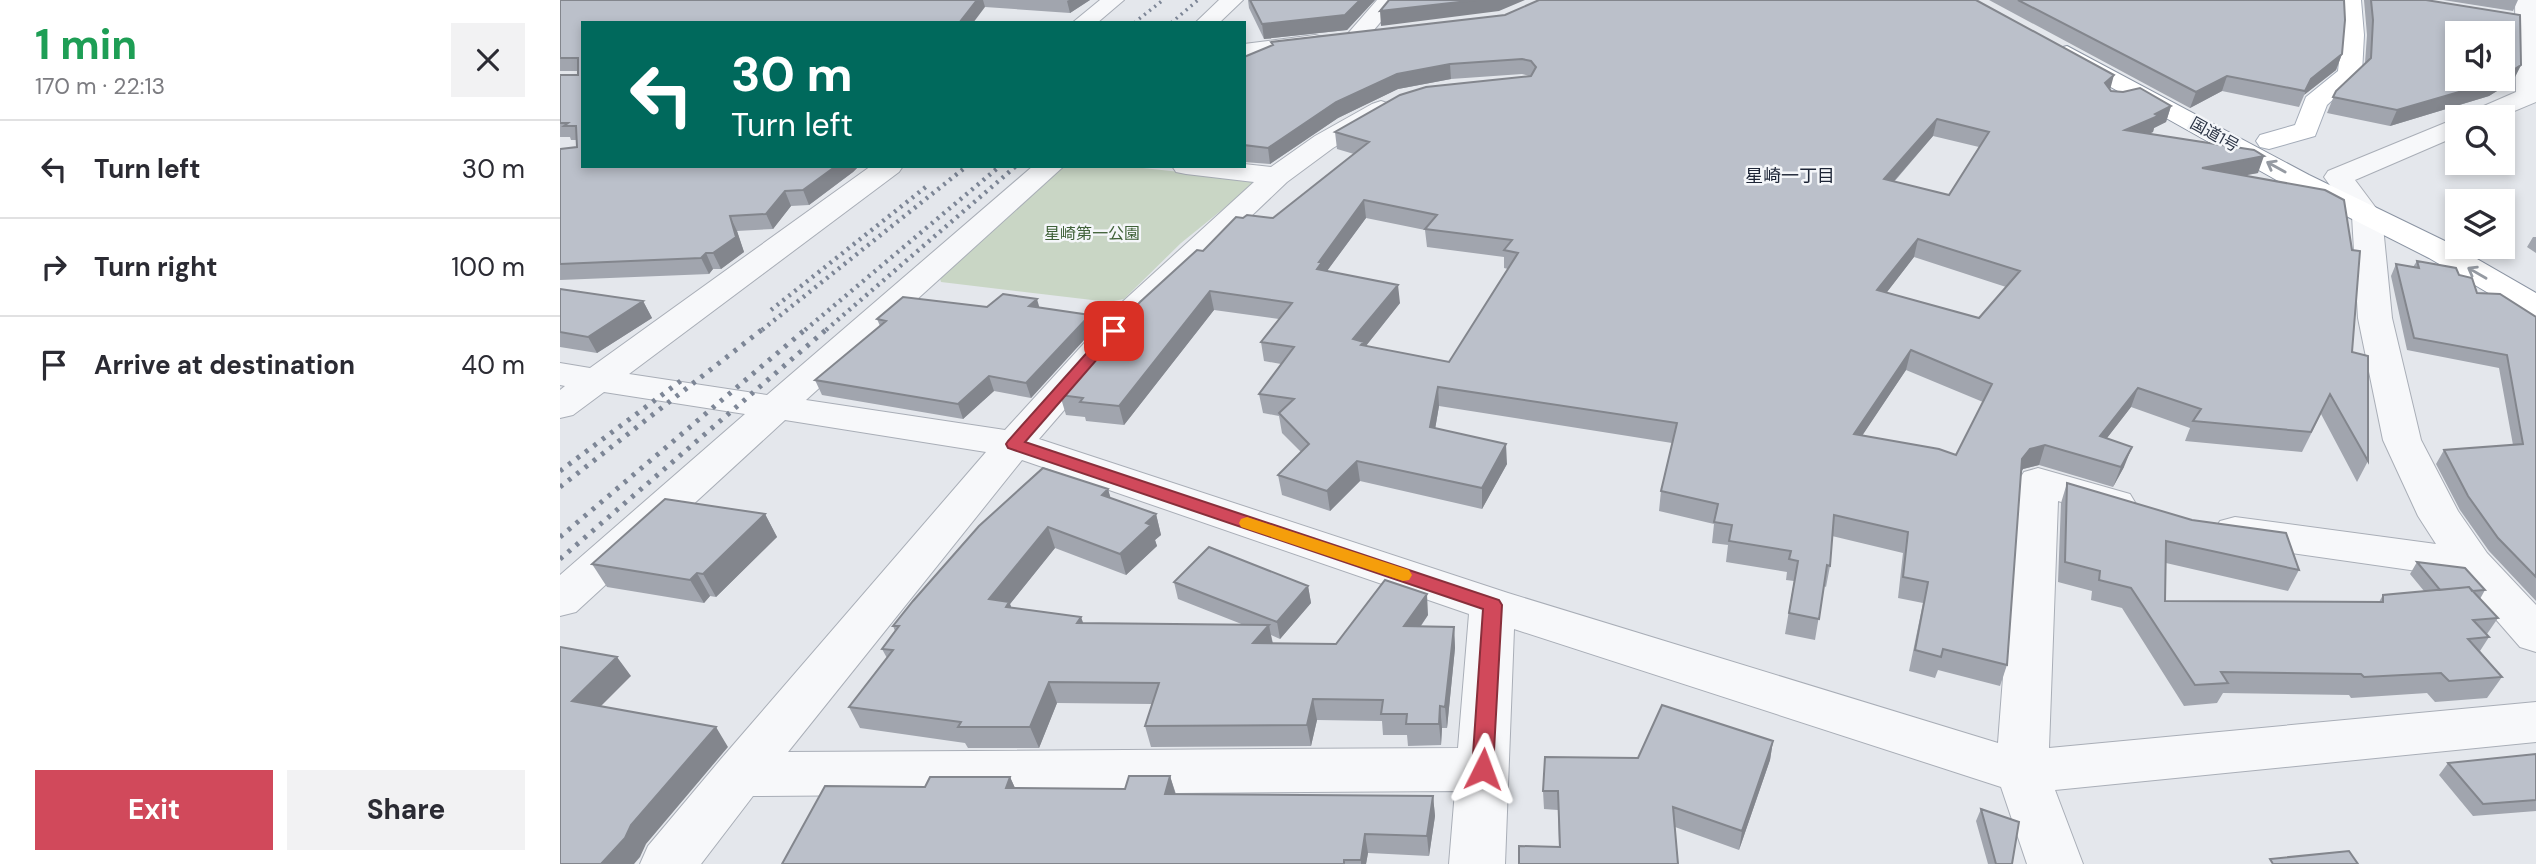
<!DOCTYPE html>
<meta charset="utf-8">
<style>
:root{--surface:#fff;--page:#f2f2f3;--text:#2b2b33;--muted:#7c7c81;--line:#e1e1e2;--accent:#d1495b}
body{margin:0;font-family:"DM Sans","Noto Sans JP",sans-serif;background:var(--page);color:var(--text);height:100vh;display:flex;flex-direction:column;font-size:26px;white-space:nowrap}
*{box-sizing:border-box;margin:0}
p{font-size:23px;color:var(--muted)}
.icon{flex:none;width:38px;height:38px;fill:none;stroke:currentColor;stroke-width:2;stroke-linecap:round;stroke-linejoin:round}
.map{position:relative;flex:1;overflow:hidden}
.details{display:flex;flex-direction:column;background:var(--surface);width:560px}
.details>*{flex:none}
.hud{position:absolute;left:21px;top:21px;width:665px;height:147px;border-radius:0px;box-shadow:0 4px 10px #0003;background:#00695c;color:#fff;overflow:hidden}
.tools{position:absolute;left:1885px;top:21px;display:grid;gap:14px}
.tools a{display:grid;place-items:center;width:70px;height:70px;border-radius:0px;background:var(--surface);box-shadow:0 4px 10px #0003;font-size:35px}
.pin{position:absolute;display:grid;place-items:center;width:60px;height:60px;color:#fff;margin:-30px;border-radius:14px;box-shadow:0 4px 10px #0006}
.me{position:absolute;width:77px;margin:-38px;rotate:3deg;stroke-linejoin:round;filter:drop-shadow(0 0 5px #0008)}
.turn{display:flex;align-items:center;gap:24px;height:147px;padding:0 35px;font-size:32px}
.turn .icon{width:91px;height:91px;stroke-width:2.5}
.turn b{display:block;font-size:49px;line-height:60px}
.round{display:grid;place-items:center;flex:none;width:74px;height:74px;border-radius:0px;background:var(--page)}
.overview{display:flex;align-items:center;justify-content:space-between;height:119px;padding:0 35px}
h1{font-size:42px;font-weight:700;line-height:52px;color:#1e9e55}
.cta{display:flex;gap:14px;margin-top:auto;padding:14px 35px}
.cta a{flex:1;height:80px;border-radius:0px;background:var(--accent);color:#fff;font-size:28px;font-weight:700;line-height:80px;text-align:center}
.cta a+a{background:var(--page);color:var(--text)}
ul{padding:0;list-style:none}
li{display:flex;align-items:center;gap:21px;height:98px;padding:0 35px;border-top:2px solid var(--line)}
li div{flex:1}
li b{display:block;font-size:26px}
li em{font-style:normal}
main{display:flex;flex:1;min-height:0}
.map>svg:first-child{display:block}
</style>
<main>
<section class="details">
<div class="overview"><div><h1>1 min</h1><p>170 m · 22:13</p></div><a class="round"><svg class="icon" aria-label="close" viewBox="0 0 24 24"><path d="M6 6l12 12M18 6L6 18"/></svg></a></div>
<ul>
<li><svg class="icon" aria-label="left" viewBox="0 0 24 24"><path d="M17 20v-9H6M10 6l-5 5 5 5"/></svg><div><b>Turn left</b></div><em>30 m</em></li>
<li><svg class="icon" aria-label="right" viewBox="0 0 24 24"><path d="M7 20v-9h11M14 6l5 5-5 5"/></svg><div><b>Turn right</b></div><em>100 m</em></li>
<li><svg class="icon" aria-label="arrive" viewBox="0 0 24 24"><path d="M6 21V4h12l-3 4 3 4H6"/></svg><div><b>Arrive at destination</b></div><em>40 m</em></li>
</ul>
<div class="cta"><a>Exit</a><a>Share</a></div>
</section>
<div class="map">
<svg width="1976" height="864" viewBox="0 0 1976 864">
<rect width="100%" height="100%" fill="#e4e7ec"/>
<path fill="#c9d6c5" d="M 499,166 L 564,166 L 686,179 L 694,184 L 621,243 L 564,299 L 549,302 L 381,282 L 378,272 Z"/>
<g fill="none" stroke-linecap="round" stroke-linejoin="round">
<g stroke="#a9aeb7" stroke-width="2">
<path id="minor" d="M 540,0 L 564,0 L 537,23 L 512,23 Z
M 659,0 L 683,0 L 659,23 L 635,23 Z
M 817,0 L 839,0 L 803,43 L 787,43 L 784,38 Z
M 1955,0 L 1976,0 L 1976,102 L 1940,117 L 1906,117 L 1910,112 L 1956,92 Z
M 755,35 L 763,37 L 766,42 L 763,47 L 684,58 L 684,44 Z
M 821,101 L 830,104 L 834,109 L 830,114 L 773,148 L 727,182 L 583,319 L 479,439 L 948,593 L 1438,743 L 1458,481 L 1464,472 L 1478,468 L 1570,494 L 1576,504 L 1570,514 L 1555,518 L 1498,501 L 1489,748 L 1976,702 L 1976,742 L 1495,790 L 1523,864 L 1467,864 L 1441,787 L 954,629 L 945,864 L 889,864 L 895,791 L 193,796 L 141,864 L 80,864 L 88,846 L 161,759 L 426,452 L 225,420 L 16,612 L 0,616 L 0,575 L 185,414 L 44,392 L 13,415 L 0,418 L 0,390 L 5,386 L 0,385 L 0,363 L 30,368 L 311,166 L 343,166 L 339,172 L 69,374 L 207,395 L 473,166 L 504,166 L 246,400 L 445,430 L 559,305 L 694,182 L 626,174 L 616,172 L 612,166 L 684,166 L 684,164 L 711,167 L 755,136 L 812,104 ZM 462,460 L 909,614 L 898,748 L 228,752 Z
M 1897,118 L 1897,136 L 1795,180 L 1822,216 L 1832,318 L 1861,440 L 1898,511 L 1927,553 L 1976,605 L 1976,652 L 1960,647 L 1899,577 L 1675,545 L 1660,541 L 1654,531 L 1660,521 L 1675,517 L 1876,544 L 1858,516 L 1823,440 L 1798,318 L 1792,216 L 1764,177 L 1768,171 Z"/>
</g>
<g stroke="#a3abb8" stroke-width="2">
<path id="major" d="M 1779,0 L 1801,0 L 1804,35 L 1802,73 L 1767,105 L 1755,136 L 1709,149 L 1700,147 L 1696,141 L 1700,135 L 1735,125 L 1746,97 L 1778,71 L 1782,35 Z"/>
</g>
<g stroke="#8b94a3" stroke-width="2">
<path id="highway" d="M 1507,46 L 1749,175 L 1891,244 L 1976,293 L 1976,317 L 1964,314 L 1869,258 L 1729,187 L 1499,58 L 1495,53 L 1499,48 Z"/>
</g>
<use href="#minor" fill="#f7f8fa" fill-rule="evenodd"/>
<use href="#major" fill="#fff" fill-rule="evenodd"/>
<use href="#highway" fill="#fff" fill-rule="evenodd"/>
<path stroke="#7d8696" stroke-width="3.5" stroke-dasharray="2 4.5" stroke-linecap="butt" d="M 574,23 L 603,0
M 611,23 L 638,0"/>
<path stroke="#7d8696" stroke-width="4.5" stroke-dasharray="2.5 5" stroke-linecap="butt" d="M 211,310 L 367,186
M 202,330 L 407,166
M 245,330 L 440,166
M 266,330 L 456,166"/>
<path stroke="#7d8696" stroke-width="5" stroke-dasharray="3.5 7" stroke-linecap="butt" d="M 0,471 L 126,377
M 0,487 L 204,328
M 0,537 L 247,328
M 0,559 L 268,328"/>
</g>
<path fill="#a1a5ae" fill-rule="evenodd" d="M 0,0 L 530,0 L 510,13 L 425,7 L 23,23 L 23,166 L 299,166 L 293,172 L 249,205 L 231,206 L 213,229 L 177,231 L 184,252 L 161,269 L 153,269 L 149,274 L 0,280 L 0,149 L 17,147 L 17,140 L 11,140 L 10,137 L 0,137 L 0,75 L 18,75 L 18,71 L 0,71 Z
M 688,0 L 815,0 L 787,30 L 704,39 L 689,8 Z
M 1429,0 L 1784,0 L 1782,54 L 1776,70 L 1744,95 L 1739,107 L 1662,91 L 1630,108 Z
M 1804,0 L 1866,0 L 1961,65 L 1953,81 L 1929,96 L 1830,126 L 1767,113 L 1776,91 L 1805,63 L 1807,35 Z
M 1883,0 L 1958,0 L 1953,11 Z
M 945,15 L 1550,89 L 1551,91 L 1611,106 L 1606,122 L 1594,128 L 1593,132 L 1588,134 L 1698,173 L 1684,175 L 1792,352 L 1808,461 L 1797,482 L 1761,414 L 1742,452 L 1625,441 L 1630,428 L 1571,407 L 1547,438 L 1564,467 L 1553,487 L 1479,465 L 1463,469 L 1461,472 L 1447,665 L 1440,686 L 1378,670 L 1375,678 L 1349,671 L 1363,603 L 1338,598 L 1343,553 L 1272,536 L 1270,566 L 1266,587 L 1264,586 L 1255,640 L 1225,634 L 1234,581 L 1226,580 L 1227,572 L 1166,562 L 1168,545 L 1152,543 L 1154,524 L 1099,511 L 1101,491 L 1112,443 L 879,406 L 875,429 L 947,464 L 922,509 L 800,481 L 770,511 L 722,495 L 718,475 L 741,452 L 722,433 L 719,416 L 703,413 L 699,394 L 721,364 L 704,361 L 701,342 L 719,319 L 654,310 L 564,425 L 526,421 L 525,417 L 506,415 L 500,395 L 643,251 L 683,218 L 713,218 L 794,154 L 777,149 L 775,132 L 970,76 L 962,74 L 891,79 L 838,89 L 778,118 L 710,164 L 684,162 L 684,57 L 712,45 L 711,42 ZM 1373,136 L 1419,147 L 1389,195 L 1334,182 ZM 806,218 L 865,230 L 867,247 L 944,257 L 944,268 L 948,269 L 889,362 L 806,346 L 840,303 L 767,271 ZM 1354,257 L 1446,287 L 1419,318 L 1326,293 ZM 1346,370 L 1423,402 L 1396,455 L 1302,435 Z
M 1973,237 L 1976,237 L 1976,253 L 1967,247 Z
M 1857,261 L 1899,275 L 1917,293 L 1976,317 L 1976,601 L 1929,551 L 1900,510 L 1876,464 L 1884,450 L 1953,445 L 1939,368 L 1847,350 L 1831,276 L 1836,264 L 1853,267 Z
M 0,289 L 83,301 L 92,318 L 37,353 L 0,347 Z
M 427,307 L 480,308 L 530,315 L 534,329 L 471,398 L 434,391 L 403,419 L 262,395 L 255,380 L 320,326 L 317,319 Z
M 1507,483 L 1739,570 L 1728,591 L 1606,563 L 1605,601 L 1819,602 L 1823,595 L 1864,591 L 1850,574 L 1857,562 L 1925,590 L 1920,599 L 1938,618 L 1927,634 L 1929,637 L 1920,651 L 1942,677 L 1927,698 L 1875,702 L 1867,693 L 1791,698 L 1789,695 L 1663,693 L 1657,703 L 1624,706 L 1562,608 L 1531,600 L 1532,591 L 1498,582 L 1501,503 Z
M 548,489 L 550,498 L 596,514 L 601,535 L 595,540 L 597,546 L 566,575 L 495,548 L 450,604 L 451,607 L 524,624 L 684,625 L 618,599 L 614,582 L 748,586 L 751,603 L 720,639 L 711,635 L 713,643 L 776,644 L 868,615 L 861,626 L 894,627 L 895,648 L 887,728 L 882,728 L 881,745 L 848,746 L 847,735 L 823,735 L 822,721 L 757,720 L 751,746 L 591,747 L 585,726 L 592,704 L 497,703 L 479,748 L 408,748 L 405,743 L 300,728 L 289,707 L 327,658 L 322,649 L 335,631 L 333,626 Z
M 205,514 L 217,537 L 156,597 L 150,596 L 144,603 L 47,587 L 32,564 Z
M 1213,741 L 1210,760 L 1179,850 L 1115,827 L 999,847 L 998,810 L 984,809 L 983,791 L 1078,758 Z
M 1976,754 L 1976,811 L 1913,816 L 1879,775 L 1888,763 Z
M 610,776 L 616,794 L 873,796 L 875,816 L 869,856 L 808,853 L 806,864 L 222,864 L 365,787 L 450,777 L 455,788 L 565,789 Z
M 1421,809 L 1452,864 L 1428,864 L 1416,821 Z"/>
<path fill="#83868d" d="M 417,0 L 423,0 L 425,7 L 413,23 L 399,23 Z
M 509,0 L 530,0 L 510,13 L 507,1 Z
M 800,0 L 815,0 L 787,30 L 704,39 L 702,24 Z
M 917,0 L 965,0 L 939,11 L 821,26 L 820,11 Z
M 1782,54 L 1776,70 L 1744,95 L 1739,107 L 1751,79 Z
M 890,64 L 891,79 L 838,89 L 778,118 L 710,164 L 708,148 L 776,102 L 837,74 Z
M 1961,65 L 1953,81 L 1929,96 L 1830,126 L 1837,110 L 1942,79 L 1942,77 Z
M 1554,75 L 1550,90 L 1545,83 Z
M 1667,76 L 1662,91 L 1630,108 L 1636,92 Z
M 1611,106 L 1606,122 L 1594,128 L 1593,132 L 1559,147 L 1565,130 Z
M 1377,119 L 1373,136 L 1321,196 L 1324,179 Z
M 1704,156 L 1698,173 L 1636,185 L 1642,168 Z
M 276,166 L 299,166 L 293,172 L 249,205 L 243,190 Z
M 225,191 L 231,206 L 213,229 L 206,214 Z
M 804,200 L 806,218 L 764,275 L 757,269 L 759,262 Z
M 170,216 L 177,231 L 184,252 L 161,269 L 153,253 Z
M 1358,239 L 1354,257 L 1314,309 L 1317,290 Z
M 146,253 L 153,269 L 149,274 L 141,258 Z
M 838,285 L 840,303 L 805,347 L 793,339 Z
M 650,291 L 654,310 L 564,425 L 559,406 Z
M 477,299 L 481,313 L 469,306 Z
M 83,301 L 92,318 L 37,353 L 28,337 Z
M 530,315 L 534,329 L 471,398 L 466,383 Z
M 1351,350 L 1346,370 L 1290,454 L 1294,434 Z
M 429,376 L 434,391 L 403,419 L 398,404 Z
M 878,387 L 879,406 L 872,447 L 870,427 Z
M 1578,388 L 1571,407 L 1533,456 L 1540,436 Z
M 946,444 L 947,464 L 922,509 L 922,488 Z
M 1485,445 L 1479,465 L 1463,469 L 1456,480 L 1462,459 L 1470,449 Z
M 1572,447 L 1564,467 L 1553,487 L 1561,467 Z
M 797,461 L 800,481 L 770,511 L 767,491 Z
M 548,489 L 554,510 L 542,495 Z
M 205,514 L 217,537 L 156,597 L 143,574 Z
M 596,514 L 601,535 L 595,540 L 597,546 L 566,575 L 560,554 L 586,523 Z
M 488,527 L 495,548 L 450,604 L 458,623 L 429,599 Z
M 137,573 L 150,596 L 144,603 L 130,580 Z
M 748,586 L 751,603 L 720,639 L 717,622 Z
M 867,594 L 868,615 L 846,647 L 844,626 Z
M 521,617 L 529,638 L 517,623 Z
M 709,625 L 713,646 L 693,643 Z
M 894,627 L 895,648 L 887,728 L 885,707 Z
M 57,657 L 71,676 L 26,721 L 12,701 Z
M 489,682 L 497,703 L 479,748 L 470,727 Z
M 753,699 L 757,720 L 751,746 L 747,725 Z
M 880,706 L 882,728 L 881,745 L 879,724 Z
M 156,727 L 168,747 L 86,844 L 80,857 L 74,864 L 41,864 L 71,825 Z
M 1213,741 L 1210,760 L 1179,850 L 1182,831 Z
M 610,776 L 616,796 L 605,794 Z
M 450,777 L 459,797 L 446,788 Z
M 873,796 L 875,816 L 869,856 L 867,836 Z
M 805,834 L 808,853 L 806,864 L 801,864 L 801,860 Z"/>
<path fill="#bbc0ca" stroke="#83868d" stroke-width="2" fill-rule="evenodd" d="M 0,0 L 417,0 L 399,23 L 23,23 L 23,166 L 276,166 L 243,190 L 225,191 L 206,214 L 170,216 L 176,237 L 153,253 L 146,253 L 141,258 L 0,264 L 0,149 L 17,147 L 16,126 L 4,126 L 8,123 L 0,123 L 0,75 L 18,75 L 18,58 L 0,58 Z
M 690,0 L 800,0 L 785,15 L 702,24 Z
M 829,0 L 917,0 L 820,11 Z
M 979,0 L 1416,0 L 1554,75 L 1545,83 L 1551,91 L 1563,92 L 1580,88 L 1611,106 L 1595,114 L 1598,116 L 1565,130 L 1694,150 L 1704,156 L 1642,168 L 1765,190 L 1784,200 L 1792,250 L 1800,251 L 1792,352 L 1808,356 L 1808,461 L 1770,394 L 1751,432 L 1633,421 L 1641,409 L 1578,388 L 1540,436 L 1572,447 L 1561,467 L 1485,445 L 1470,449 L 1462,459 L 1447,665 L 1383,649 L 1381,657 L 1355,650 L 1368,582 L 1343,577 L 1348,532 L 1274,515 L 1270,566 L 1267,565 L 1259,619 L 1229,613 L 1238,561 L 1229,559 L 1231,551 L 1169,541 L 1172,525 L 1154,522 L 1158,504 L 1101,491 L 1117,423 L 878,387 L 870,427 L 946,444 L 922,488 L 797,461 L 767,491 L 718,475 L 749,444 L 719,413 L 734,399 L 699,394 L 734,347 L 701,342 L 732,303 L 650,291 L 559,406 L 520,402 L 523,398 L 500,395 L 505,386 L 580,302 L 637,250 L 643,251 L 676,217 L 683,218 L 687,215 L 713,218 L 809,142 L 775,132 L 840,95 L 866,87 L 971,76 L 976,67 L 971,61 L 962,59 L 890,64 L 837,74 L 776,102 L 708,148 L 684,145 L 684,57 L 713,45 L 711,42 L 945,15 ZM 1377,119 L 1429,132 L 1389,195 L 1324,179 ZM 804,200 L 877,215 L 865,229 L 952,240 L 944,250 L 958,253 L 889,362 L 801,345 L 804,342 L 793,339 L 838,285 L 757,269 L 762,262 L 759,262 ZM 1358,239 L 1460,271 L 1419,318 L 1317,290 ZM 1351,350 L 1432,384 L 1396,455 L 1379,449 L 1294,434 Z
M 1458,0 L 1784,0 L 1785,20 L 1782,54 L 1751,79 L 1745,91 L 1667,76 L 1636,92 Z
M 1811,0 L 1866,0 L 1960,15 L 1961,65 L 1942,77 L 1942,33 L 1897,33 L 1897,79 L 1940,79 L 1937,81 L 1837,110 L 1773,97 L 1776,91 L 1811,58 L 1813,20 Z
M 1857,261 L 1896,268 L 1899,275 L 1912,278 L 1917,293 L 1940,294 L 1976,317 L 1976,577 L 1938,538 L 1908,496 L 1884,450 L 1963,444 L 1947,355 L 1854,338 L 1836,264 L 1859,268 Z
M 0,289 L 83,301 L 28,337 L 0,332 Z
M 443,294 L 477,299 L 469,306 L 530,315 L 466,383 L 429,376 L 398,404 L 255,380 L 326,321 L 317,319 L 343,297 L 427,307 Z
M 483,468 L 548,489 L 542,495 L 596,514 L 586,523 L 591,525 L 560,554 L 488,527 L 429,599 L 449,602 L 446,607 L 521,617 L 517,623 L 709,625 L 693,643 L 776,644 L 825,580 L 867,594 L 844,626 L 894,627 L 885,707 L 880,706 L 879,724 L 846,724 L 847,714 L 821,714 L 823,700 L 753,699 L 747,725 L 585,726 L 599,683 L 489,682 L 470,727 L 398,727 L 401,722 L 289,707 L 333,650 L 322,649 L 339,626 L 333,626 L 353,601 L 419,526 Z
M 1507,483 L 1632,520 L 1726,533 L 1739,570 L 1606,541 L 1605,601 L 1823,602 L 1823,595 L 1909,587 L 1938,618 L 1913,620 L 1929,637 L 1908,639 L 1942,677 L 1889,681 L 1881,673 L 1804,677 L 1801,674 L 1661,672 L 1668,683 L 1635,685 L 1571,588 L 1539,580 L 1540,571 L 1505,562 Z
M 105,499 L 205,514 L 143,574 L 137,573 L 130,580 L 32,564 Z
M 649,547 L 748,586 L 717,622 L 614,582 Z
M 1857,562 L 1905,568 L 1925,590 L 1912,591 L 1909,587 L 1880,590 Z
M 0,647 L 57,657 L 12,701 L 156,727 L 71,825 L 65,838 L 41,864 L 0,864 Z
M 1102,705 L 1213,741 L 1182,831 L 1113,807 L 1118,864 L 959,864 L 959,846 L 1000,847 L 998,791 L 983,791 L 985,757 L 1078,758 Z
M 1976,754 L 1976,800 L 1923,804 L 1888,763 Z
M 569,776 L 610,776 L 605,794 L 873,796 L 867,836 L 805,834 L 801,860 L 784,860 L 784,864 L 222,864 L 265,786 L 365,787 L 370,777 L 450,777 L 446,788 L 565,789 Z
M 1421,809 L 1459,822 L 1452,864 L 1436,864 Z
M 1789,851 L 1798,864 L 1713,864 L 1710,859 Z"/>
<defs><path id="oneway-shaft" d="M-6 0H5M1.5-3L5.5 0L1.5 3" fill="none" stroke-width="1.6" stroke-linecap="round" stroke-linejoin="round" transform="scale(1.75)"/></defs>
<g stroke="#959aa2">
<use href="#oneway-shaft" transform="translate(1716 167) rotate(-151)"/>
<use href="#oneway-shaft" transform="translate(1917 273) rotate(-150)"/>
</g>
<path fill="#d1495b" stroke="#882f3b" stroke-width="2" d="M 554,327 L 561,331 L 559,334 L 465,442 L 939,600 L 942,605 L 933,769 L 930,775 L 923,778 L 915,775 L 912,769 L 923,609 L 448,448 L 446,444 L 448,441 L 549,328 Z"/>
<path fill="#f59e0b" d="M 687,517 L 849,570 L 852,575 L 849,580 L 843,581 L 681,527 L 679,523 L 681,519 Z"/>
<g text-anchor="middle" stroke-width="5" stroke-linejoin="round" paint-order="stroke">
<g font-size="16" fill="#2b3445" stroke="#f4f6f9">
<text transform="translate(1655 134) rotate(29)" y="6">国道1号</text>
</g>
<g font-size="16" fill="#3f6138" stroke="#f4f6f9">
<text x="532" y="239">星崎第一公園</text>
</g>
<g font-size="18" fill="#1d2536" stroke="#f4f6f9">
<text x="1230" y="182">星崎一丁目</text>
</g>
</g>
</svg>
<div class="tools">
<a><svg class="icon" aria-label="sound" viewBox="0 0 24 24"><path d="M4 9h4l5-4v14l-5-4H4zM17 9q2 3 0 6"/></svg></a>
<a><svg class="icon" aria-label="search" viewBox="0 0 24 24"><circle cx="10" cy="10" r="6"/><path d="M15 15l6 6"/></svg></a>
<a><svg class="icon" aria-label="layers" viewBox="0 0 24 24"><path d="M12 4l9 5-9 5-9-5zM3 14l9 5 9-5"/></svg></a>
</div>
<div class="pin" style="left:554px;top:331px;background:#d93025"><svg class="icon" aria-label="arrive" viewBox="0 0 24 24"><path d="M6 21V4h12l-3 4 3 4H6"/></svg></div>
<svg class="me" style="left:923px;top:769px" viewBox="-20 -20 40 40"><path d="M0-17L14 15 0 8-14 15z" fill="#d1495b" stroke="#fff" stroke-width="4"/></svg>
<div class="hud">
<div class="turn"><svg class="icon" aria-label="left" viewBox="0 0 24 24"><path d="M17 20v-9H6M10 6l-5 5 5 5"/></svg><div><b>30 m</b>Turn left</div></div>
</div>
</div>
</main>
